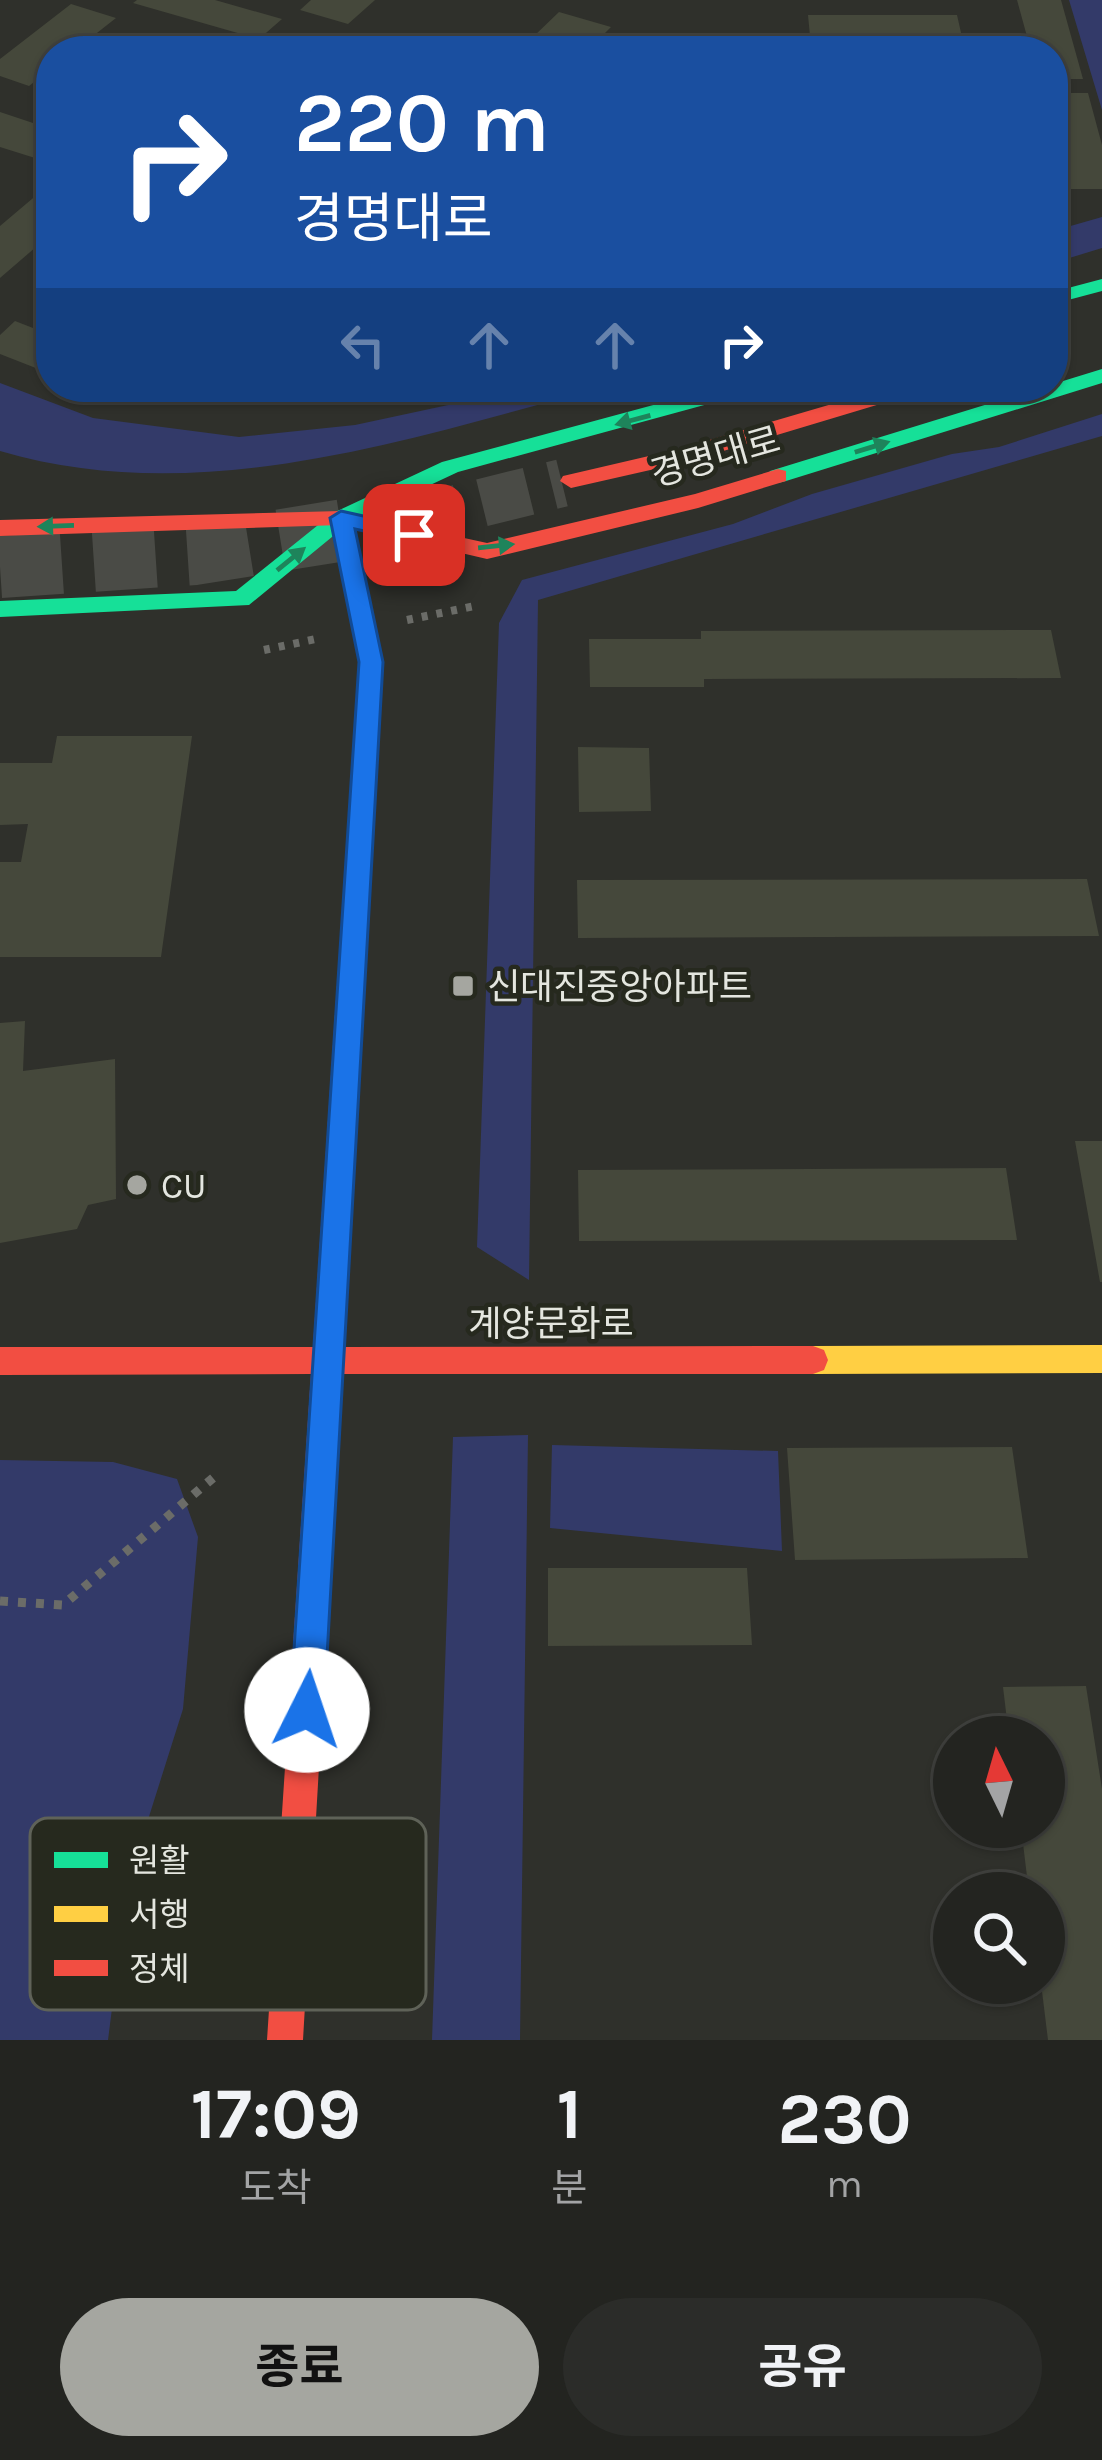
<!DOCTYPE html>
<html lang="ko">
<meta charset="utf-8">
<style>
:root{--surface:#232420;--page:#2b2c29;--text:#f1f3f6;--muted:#a3a4a5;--line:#40413e;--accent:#a5a6a0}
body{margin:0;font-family:Karla,"Noto Sans KR",sans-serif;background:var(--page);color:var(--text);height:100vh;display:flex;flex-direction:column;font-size:45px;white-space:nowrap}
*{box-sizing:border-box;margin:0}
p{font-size:39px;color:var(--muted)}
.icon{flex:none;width:66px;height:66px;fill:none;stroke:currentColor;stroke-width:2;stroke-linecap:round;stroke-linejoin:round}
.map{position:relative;height:2040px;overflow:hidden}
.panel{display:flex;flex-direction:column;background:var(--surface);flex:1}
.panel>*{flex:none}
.top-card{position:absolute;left:36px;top:36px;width:1032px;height:366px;border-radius:48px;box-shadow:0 3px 9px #0004,0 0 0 3px var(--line);background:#1a4fa0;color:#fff;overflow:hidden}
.needle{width:78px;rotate:355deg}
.controls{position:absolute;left:933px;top:1716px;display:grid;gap:24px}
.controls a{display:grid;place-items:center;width:132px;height:132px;border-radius:50%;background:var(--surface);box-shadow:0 3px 9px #0004,0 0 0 3px var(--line);font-size:60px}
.pin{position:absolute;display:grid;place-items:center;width:102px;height:102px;color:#fff;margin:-51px;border-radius:24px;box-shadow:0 6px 18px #0006}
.me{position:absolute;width:132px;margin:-66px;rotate:4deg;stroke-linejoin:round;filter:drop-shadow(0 0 9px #0008)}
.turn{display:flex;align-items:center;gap:42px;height:252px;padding:0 60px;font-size:54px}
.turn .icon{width:156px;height:156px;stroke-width:2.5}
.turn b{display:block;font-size:84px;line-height:102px}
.lanes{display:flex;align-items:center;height:114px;padding:0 60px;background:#0003;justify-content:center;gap:60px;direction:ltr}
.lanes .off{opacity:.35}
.eta{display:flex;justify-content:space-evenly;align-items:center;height:204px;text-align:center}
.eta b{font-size:72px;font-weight:700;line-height:84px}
.primary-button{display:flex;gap:24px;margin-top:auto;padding:24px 60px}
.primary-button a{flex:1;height:138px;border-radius:72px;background:var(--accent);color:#111;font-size:48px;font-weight:700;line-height:138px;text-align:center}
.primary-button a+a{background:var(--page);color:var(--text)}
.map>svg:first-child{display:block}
</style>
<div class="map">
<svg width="1102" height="2040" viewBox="0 0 1102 2040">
<rect width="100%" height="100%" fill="#2f302b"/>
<path fill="#333a69" d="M 1069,0 L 1102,0 L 1102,110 Z
M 1102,217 L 1102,248 L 1053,263 L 1053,231 Z
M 0,383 L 93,418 L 239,437 L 355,425 L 532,387 L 603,387 C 409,439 200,510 0,451 Z
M 1102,414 L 1102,436 L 538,600 L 529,1280 L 477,1247 L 499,623 L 522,580 L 733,524 L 812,494 L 952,454 L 999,447 Z
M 528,1435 L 520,2040 L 432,2040 L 453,1437 Z
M 552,1445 L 778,1451 L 782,1551 L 550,1528 Z
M 0,1460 L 113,1462 L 177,1479 L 198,1537 L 183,1709 L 128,1883 L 108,2040 L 0,2040 Z"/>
<path fill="#45483b" d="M 137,0 L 215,0 L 282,19 L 259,39 L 133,3 Z
M 311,0 L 375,0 L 348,24 L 300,10 Z
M 1017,0 L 1061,0 L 1083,79 L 1053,79 L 1053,51 L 1031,51 Z
M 71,4 L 116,18 L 74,51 L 51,51 L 51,69 L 29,86 L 0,76 L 0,59 Z
M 559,12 L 611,27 L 603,35 L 640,46 L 635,51 L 580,51 L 533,37 Z
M 808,15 L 957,15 L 962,37 L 810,36 Z
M 737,38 L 779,39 L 780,51 L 738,51 Z
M 1053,93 L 1088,93 L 1102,145 L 1102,189 L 1065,189 L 1053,142 Z
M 0,112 L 51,129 L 51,163 L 0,147 Z
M 39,193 L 51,197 L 51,234 L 0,278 L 0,226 Z
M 15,321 L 51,335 L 51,374 L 0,354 L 0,335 Z
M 87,387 L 148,387 L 130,404 Z
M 1051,630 L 1061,678 L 704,679 L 704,687 L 590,687 L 589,639 L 701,639 L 701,631 Z
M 57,736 L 192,736 L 161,957 L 0,957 L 0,862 L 21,862 L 28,824 L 0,825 L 0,763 L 52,763 Z
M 578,747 L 649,748 L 651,811 L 579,812 Z
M 1087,879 L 1099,936 L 578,938 L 577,880 Z
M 25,1021 L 23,1071 L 115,1059 L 116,1199 L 88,1205 L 77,1229 L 0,1243 L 0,1023 Z
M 1075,1141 L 1102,1141 L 1102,1282 L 1100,1282 Z
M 1006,1168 L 1017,1240 L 579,1241 L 578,1170 Z
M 1012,1447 L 1028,1558 L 795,1560 L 787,1448 Z
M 548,1568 L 747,1568 L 752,1645 L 548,1646 Z
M 1086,1686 L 1102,1789 L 1102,2040 L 1048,2040 L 1041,1983 L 1044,1893 L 1029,1893 L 1021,1827 L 1044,1827 L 1044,1737 L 1009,1737 L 1003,1687 Z"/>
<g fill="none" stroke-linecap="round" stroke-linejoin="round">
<path stroke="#4a4b46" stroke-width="48" stroke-dasharray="48 24" stroke-linecap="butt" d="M 412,520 L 562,483"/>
<path stroke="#4a4b46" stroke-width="62" stroke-dasharray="62 32" stroke-linecap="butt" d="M 0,567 L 195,554 L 425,517"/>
<path stroke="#6b6c68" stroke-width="8" stroke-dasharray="6 9" stroke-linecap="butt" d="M 407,620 L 475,606
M 264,650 L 316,639"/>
<path stroke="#6b6c68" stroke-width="9" stroke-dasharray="8 10" stroke-linecap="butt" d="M 0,1601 L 63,1605 L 213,1478"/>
<path fill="#16e098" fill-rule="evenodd" d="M 1102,279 L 1102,291 L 1053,304 L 1053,292 Z
M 1102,369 L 1102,383 L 786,481 L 778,483 L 767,476 L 770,471 Z
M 720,387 L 755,387 L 752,392 L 458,472 L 349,523 L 249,605 L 0,617 L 0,601 L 236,591 L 333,513 L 442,462 Z"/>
<path fill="#ffcf43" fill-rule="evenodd" d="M 341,511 L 352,518 L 383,663 L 362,1029 L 358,1037 L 338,1037 L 334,1029 L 359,663 L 330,518 Z
M 1102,1345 L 1102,1373 L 813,1374 L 802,1370 L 798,1360 L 802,1350 L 813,1346 Z"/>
<path fill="#f24e42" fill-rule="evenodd" d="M 890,387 L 923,387 L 920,392 L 690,461 L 571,488 L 560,481 L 563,476 L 679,449 Z
M 778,469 L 786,471 L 786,481 L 698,508 L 487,559 L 341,525 L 0,536 L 0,520 L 341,511 L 487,543 L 695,494 Z
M 348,1018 L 358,1021 L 362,1029 L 343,1347 L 813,1346 L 824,1350 L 828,1360 L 824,1370 L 813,1374 L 342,1374 L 303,2040 L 267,2040 L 311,1374 L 0,1375 L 0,1347 L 313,1347 L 334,1029 L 338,1021 Z"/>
</g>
<defs><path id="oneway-solid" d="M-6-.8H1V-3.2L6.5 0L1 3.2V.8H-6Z" transform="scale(3)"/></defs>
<g fill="#1e845b">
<use href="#oneway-solid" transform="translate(633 420) rotate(165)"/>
<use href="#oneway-solid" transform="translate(872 447) rotate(-17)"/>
<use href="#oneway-solid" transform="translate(56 526) rotate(178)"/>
<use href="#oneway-solid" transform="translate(496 546) rotate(-6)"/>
<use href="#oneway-solid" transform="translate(291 559) rotate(-39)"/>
</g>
<path fill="#1a73e8" stroke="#114b97" stroke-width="3" d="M 341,511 L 422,529 L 425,535 L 414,542 L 355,529 L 383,662 L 324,1710 L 319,1722 L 307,1727 L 295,1722 L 290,1710 L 359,662 L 330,518 Z"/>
<g fill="#a5a6a0" stroke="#26291e" stroke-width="4.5">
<rect x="451" y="974" width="24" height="24" rx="6"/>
<circle cx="137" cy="1185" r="12"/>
</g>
<g text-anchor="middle" stroke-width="9" stroke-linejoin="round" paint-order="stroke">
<g font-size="36" fill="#e4e6df" stroke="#26291e">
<text transform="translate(715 456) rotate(-16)" y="13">경명대로</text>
<text x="551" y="1336">계양문화로</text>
</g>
<g font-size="36" fill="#e4e6df" stroke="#26291e" text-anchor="start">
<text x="487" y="999">신대진중앙아파트</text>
<text x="161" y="1198">CU</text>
</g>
</g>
<rect x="30" y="1818" width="396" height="192" rx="18" fill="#26291e" stroke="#5f6258" stroke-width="3"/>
<rect x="54" y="1852" width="54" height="16" fill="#16e098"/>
<rect x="54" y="1906" width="54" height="16" fill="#ffcf43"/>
<rect x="54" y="1960" width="54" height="16" fill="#f24e42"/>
<g font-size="33" fill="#e4e6df">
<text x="129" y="1872">원활</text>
<text x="129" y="1926">서행</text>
<text x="129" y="1980">정체</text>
</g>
</svg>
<div class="controls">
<a><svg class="needle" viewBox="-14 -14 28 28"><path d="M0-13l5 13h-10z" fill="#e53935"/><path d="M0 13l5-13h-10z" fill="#a3a4a5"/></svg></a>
<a><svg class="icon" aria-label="search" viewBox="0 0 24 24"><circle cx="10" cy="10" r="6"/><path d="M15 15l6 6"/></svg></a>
</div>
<div class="pin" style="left:414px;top:535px;background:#d93025"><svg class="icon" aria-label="arrive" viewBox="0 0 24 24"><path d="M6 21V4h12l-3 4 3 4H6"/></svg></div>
<svg class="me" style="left:307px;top:1710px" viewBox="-20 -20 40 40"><circle r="19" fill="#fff"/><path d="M0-13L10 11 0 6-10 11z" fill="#1a73e8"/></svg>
<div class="top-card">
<div class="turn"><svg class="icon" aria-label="right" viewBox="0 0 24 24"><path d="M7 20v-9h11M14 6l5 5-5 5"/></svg><div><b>220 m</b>경명대로</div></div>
<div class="lanes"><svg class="icon off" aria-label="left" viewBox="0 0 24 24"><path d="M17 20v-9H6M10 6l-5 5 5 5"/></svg><svg class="icon off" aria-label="ahead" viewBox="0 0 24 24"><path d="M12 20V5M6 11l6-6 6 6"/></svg><svg class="icon off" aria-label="ahead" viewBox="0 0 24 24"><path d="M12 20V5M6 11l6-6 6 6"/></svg><svg class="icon" aria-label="right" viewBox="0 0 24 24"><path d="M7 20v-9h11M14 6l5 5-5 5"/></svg></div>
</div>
</div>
<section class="panel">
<div class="eta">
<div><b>17:09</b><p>도착</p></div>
<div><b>1</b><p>분</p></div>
<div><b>230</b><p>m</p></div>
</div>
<div class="primary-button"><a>종료</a><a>공유</a></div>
</section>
